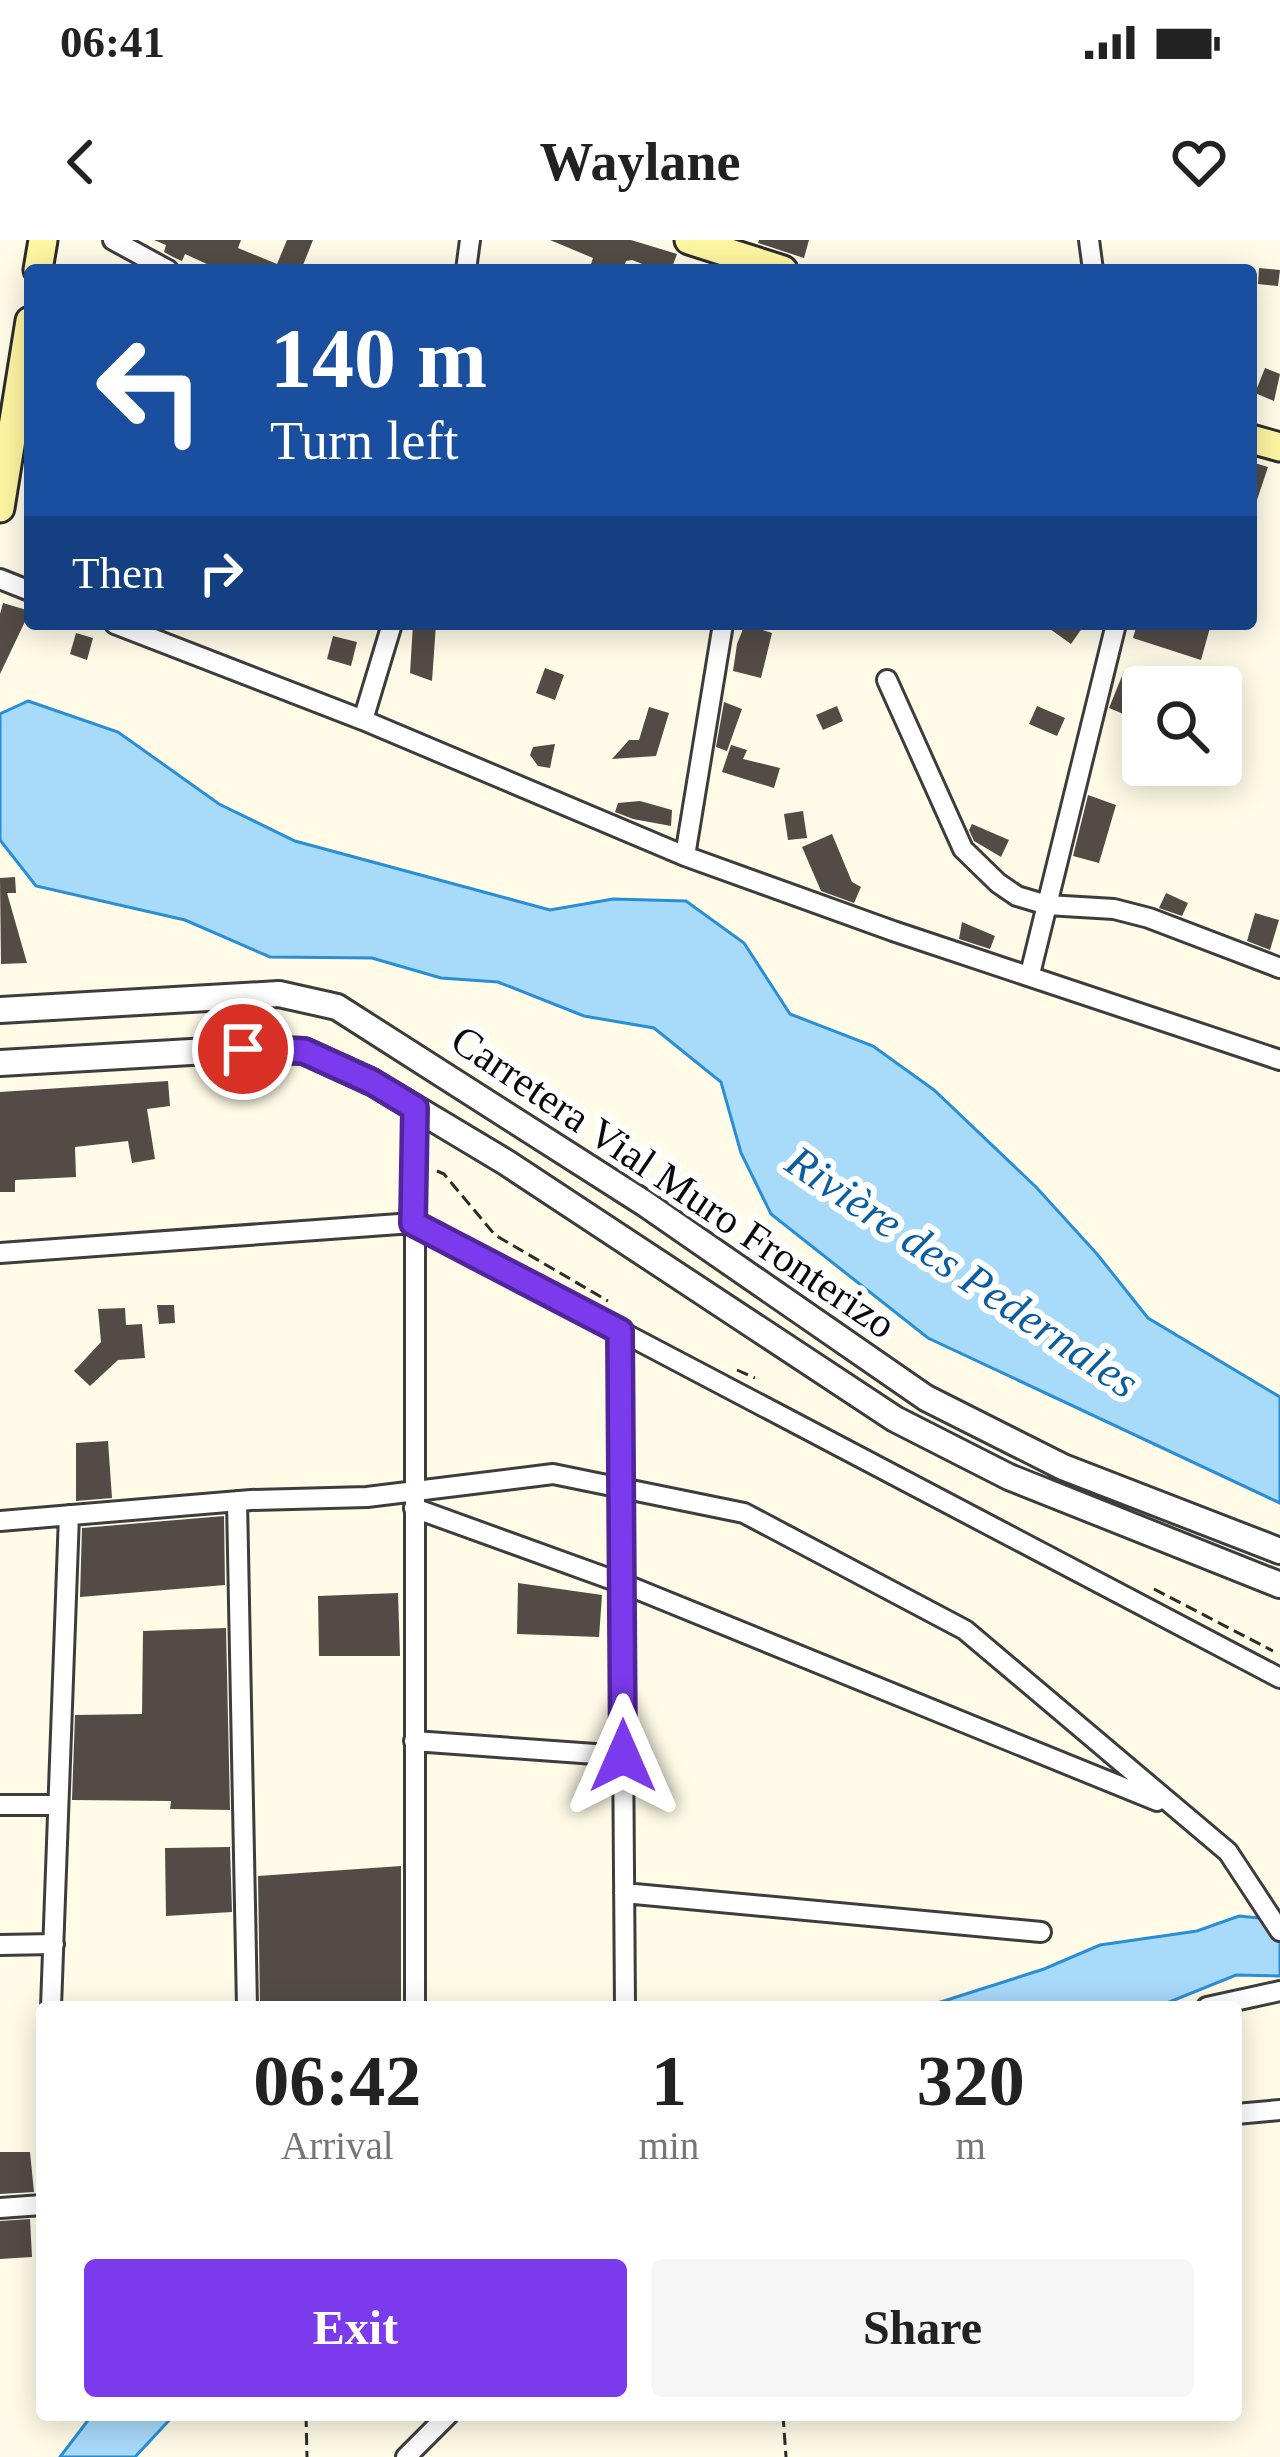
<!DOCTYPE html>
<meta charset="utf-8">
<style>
:root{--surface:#fff;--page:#f6f6f6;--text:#222;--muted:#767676;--accent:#7c3aed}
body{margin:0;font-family:Georgia,serif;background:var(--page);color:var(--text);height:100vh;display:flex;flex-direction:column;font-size:45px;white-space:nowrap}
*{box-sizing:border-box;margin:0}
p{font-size:39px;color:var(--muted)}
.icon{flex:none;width:66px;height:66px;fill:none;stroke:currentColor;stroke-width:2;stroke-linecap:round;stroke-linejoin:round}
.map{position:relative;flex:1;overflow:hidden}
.sheet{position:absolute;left:36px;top:1761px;width:1206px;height:420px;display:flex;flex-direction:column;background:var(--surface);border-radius:12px;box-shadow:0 6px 30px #0003}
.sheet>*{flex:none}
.top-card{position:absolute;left:24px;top:24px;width:1233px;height:366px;border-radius:12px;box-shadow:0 6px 30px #0003;background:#1a4fa0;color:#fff;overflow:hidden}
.fabs{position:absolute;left:1122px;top:426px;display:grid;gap:24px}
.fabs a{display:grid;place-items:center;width:120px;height:120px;border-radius:12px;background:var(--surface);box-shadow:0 6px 30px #0003;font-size:60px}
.pin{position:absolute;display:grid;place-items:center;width:102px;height:102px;color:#fff;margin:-51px;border:6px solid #fff;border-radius:50%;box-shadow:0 3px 12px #0007}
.me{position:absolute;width:132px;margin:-66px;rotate:0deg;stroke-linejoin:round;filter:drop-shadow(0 0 9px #0008)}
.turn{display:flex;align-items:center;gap:42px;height:252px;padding:0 48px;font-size:54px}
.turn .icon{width:156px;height:156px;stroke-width:2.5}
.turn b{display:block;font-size:84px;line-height:102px}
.then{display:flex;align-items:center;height:114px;padding:0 48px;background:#0003;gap:24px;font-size:45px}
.eta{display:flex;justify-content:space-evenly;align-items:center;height:204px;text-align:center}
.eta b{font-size:72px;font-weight:700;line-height:84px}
.primary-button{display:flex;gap:24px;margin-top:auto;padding:24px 48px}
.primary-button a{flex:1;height:138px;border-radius:12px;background:var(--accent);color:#fff;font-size:48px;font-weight:700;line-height:138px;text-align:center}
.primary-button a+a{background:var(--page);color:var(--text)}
.status{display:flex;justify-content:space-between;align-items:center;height:84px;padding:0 60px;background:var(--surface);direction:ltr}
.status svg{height:33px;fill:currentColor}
header{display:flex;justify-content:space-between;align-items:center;height:156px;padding:0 48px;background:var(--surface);font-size:54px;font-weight:700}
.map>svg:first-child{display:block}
</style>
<div class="status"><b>06:41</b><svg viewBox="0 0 49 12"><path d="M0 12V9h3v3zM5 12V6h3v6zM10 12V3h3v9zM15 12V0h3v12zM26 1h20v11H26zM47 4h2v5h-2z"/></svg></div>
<header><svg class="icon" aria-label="back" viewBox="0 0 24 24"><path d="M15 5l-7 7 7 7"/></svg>Waylane<svg class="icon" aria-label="heart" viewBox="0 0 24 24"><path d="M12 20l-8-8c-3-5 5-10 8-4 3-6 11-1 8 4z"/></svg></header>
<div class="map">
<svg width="1280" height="2217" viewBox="0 0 1280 2217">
<rect width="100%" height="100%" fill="#fffbe7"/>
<path fill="#a8dafa" stroke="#2a8ed5" stroke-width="3" d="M 28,461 L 118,492 L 219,564 L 295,601 L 550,670 L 613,659 L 686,661 L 744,703 L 790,774 L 873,806 L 934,850 L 1036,947 L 1097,1014 L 1148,1078 L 1280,1157 L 1280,1263 L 928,1098 L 771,974 L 741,913 L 721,842 L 654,788 L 584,776 L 498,742 L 441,738 L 372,718 L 270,717 L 185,680 L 36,646 L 0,600 L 0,474 Z
M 1239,1676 L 1280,1680 L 1280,1736 L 1236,1735 L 1157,1767 L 925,1767 L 1044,1729 L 1100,1705 L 1197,1691 Z
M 92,2175 L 174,2175 L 135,2217 L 60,2217 Z"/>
<path fill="#534b46" d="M 154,0 L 241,0 L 238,8 L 277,24 L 287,0 L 313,0 L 301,30 L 220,30 L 185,14 L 182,21 L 173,17 L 164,12 L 166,5 Z
M 550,0 L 631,0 L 677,14 L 671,30 L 658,30 L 632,20 L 626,21 L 623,30 L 589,30 L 593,18 Z
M 759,0 L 809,0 L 804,18 L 758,3 Z
M 1259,28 L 1280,30 L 1278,46 L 1258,44 Z
M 1265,128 L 1280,134 L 1274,161 L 1255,153 Z
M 1251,222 L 1268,227 L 1254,269 L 1251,268 Z
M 3,363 L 30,371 L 0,434 L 0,374 Z
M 413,384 L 436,384 L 432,441 L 410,433 Z
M 745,384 L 772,393 L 761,438 L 733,431 L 737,404 Z
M 1043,384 L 1085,384 L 1071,404 Z
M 1137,384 L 1211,384 L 1201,420 L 1133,398 Z
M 76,393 L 93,398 L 87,420 L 70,414 Z
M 333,396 L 357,402 L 351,426 L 327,419 Z
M 545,428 L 564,435 L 555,460 L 536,453 Z
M 1124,431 L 1143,439 L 1143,482 L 1109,468 Z
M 724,462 L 742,469 L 727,511 L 716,507 Z
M 837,466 L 843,481 L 823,490 L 816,475 Z
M 1037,466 L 1065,478 L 1057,496 L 1029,484 Z
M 649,467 L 669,473 L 656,516 L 612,519 L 629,500 L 639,500 Z
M 555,504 L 550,528 L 538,526 L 530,515 L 533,507 Z
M 731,505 L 747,510 L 743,519 L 780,528 L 774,548 L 722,532 Z
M 1088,555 L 1116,565 L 1099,623 L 1073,616 Z
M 640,561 L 672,570 L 671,586 L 633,579 L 615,572 L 618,563 Z
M 803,571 L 807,598 L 788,600 L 784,574 Z
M 972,584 L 1009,600 L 1001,617 L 974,601 L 969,590 Z
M 832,594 L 852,642 L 861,647 L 854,663 L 821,651 L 802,607 Z
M 15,637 L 16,653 L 7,653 L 27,723 L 1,724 L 0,638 Z
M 1166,653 L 1188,663 L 1182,676 L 1159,668 Z
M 1255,673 L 1279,680 L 1270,710 L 1247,701 Z
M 962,682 L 995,696 L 990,709 L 959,699 Z
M 168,841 L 170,866 L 147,869 L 155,919 L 132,923 L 128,901 L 75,907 L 76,937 L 15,940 L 15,952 L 0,952 L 0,852 Z
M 157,1065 L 174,1065 L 175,1083 L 159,1084 Z
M 125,1068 L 126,1085 L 142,1084 L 145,1118 L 118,1120 L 90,1146 L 74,1131 L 101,1102 L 98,1069 Z
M 108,1201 L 112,1258 L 76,1261 L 76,1203 Z
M 224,1276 L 225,1345 L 80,1357 L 82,1288 Z
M 518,1343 L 602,1355 L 599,1397 L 517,1394 Z
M 398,1353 L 400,1416 L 319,1416 L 318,1356 Z
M 226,1388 L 230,1570 L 170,1569 L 171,1561 L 72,1560 L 75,1475 L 142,1474 L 143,1391 Z
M 230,1607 L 232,1672 L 166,1676 L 165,1608 Z
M 401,1626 L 401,1767 L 260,1767 L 258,1636 Z
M 0,1912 L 30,1912 L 34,1952 L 0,1954 Z
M 30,1979 L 32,2017 L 0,2019 L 0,1981 Z"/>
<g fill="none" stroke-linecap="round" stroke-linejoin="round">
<g stroke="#3d3d3d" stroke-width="24">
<path id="minor" d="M 113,0 L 168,30
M 1089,0 L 1093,30
M 466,30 L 470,0
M 0,339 L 30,351
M 115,384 L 363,480 L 685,616 L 893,691 L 1280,820
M 887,440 L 963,609 L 998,643 L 1017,656 L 1047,665 L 1114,669 L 1149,678 L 1280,728
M 363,480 L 392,384
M 685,616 L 723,384
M 1030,734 L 1116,384
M 0,1013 L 413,983 L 620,1091 L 625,1767
M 620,1091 L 1280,1438
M 237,1261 L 247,1767
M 414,1268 L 624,1344 L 1157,1561
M 0,1281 L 251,1260 L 367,1257 L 553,1234 L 744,1273 L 965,1390 L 1228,1612 L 1280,1691
M 414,1501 L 623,1516
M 0,1565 L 58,1565
M 624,1653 L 1041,1692
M 0,1705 L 54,1704
M 51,1767 L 69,1275
M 415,1767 L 415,868
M 1207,1767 L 1280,1751
M 1236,1874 L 1280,1870
M 0,1968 L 42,1965
M 406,2217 L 448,2175"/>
</g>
<g stroke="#3d3d3d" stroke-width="30">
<path id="tertiary" d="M 0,770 L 279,754 L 337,767 L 644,963 L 926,1158 L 1063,1227 L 1280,1311
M 0,823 L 243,809 L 304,811 L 372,842 L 507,923 L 895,1179 L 1009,1237 L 1280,1345"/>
</g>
<g stroke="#2c2c2c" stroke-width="33">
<path id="secondary" d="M 689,0 L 783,30
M 38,30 L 43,0
M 1251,199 L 1280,207
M 0,268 L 30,81"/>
</g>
<path stroke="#2c2c2c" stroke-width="3" stroke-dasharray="12 6" stroke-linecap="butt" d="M 437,931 L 444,934 L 495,995 L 608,1061
M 737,1130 L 755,1138
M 1154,1349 L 1273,1411
M 306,2175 L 307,2217
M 783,2175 L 786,2217"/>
<use href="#minor" stroke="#fff" stroke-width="18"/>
<use href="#tertiary" stroke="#fff" stroke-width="24"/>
<use href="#secondary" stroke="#fff6a2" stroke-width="27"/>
</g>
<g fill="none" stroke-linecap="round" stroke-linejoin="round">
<g stroke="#51269a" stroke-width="30">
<path id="route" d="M 243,809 L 304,811 L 372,842 L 415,868 L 413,983 L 620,1091 L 623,1516"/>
</g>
<use href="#route" stroke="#7c3aed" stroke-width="21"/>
</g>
<g text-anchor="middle" stroke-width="12" stroke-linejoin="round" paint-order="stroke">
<g font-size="42" fill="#0a0a0a" stroke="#fff">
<text transform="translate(674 941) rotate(34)" y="15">Carretera Vial Muro Fronterizo</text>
</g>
<g font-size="45" font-style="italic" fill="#0d5ea1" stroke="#fff">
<text transform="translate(963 1031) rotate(34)" y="16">Rivière des Pedernales</text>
</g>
</g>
</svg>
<div class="fabs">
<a><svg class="icon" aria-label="search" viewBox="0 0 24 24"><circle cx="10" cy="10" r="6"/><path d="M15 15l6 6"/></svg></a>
</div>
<div class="pin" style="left:243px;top:809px;background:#d93025"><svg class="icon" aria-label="arrive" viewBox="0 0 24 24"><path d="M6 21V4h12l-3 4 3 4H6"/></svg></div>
<svg class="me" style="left:623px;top:1516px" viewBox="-20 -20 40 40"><path d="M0-17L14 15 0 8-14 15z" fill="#7c3aed" stroke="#fff" stroke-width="4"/></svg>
<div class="top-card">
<div class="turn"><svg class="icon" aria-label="left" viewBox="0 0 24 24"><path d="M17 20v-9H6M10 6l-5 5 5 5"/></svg><div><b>140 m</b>Turn left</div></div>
<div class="then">Then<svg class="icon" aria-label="right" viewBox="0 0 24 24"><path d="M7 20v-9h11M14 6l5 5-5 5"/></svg></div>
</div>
<section class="sheet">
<div class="eta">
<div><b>06:42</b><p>Arrival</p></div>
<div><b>1</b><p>min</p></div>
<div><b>320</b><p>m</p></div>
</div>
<div class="primary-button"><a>Exit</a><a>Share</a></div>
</section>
</div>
